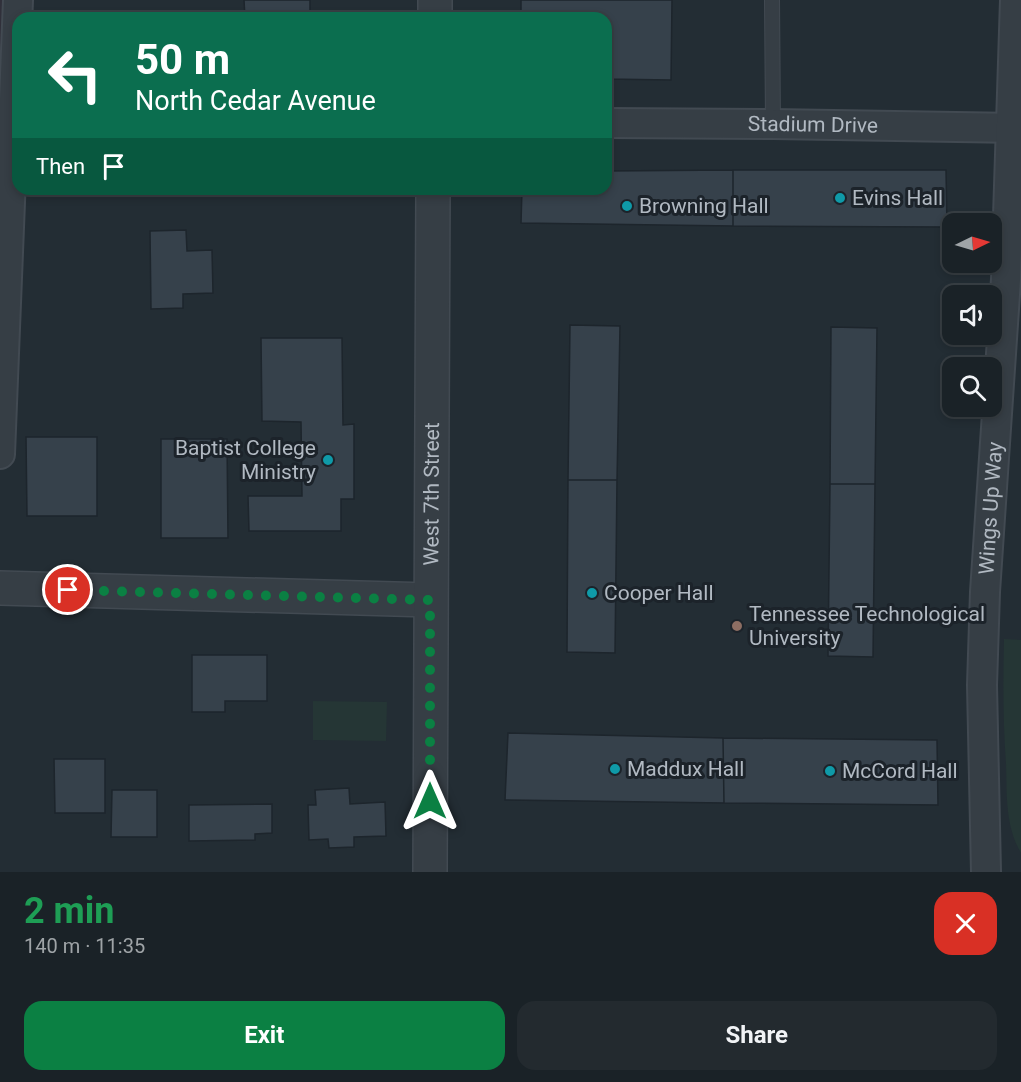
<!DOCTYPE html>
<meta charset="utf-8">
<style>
:root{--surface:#1a2227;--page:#232a2f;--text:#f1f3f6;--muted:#9fa4a7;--line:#383f44;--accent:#0b8043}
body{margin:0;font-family:Roboto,sans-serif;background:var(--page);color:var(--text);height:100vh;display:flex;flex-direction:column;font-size:22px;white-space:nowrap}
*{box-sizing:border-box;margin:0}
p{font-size:20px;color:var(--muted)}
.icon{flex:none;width:33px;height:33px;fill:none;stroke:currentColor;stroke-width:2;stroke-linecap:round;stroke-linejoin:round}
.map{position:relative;height:872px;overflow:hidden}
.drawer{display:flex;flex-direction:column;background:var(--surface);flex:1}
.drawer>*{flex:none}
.guide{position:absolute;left:12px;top:12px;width:600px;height:183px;border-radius:18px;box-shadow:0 3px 9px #0003,0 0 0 2px var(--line);background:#0b6e4f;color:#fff;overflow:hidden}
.needle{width:39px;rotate:85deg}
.controls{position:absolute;left:942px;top:213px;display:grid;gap:12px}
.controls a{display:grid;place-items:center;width:60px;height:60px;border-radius:12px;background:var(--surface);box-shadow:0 3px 9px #0003,0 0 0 2px var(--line);font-size:30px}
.pin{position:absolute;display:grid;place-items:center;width:51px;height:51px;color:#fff;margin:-26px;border:3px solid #fff;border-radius:50%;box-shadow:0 2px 6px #0007}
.me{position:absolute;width:66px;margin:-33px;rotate:0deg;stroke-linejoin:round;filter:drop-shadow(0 0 4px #0008)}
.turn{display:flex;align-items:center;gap:21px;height:126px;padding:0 24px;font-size:27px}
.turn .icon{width:78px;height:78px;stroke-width:2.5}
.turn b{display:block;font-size:42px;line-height:51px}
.then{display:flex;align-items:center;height:57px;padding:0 24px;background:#0003;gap:12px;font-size:22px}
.round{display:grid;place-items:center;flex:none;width:63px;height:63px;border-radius:18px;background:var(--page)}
.overview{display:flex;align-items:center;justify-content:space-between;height:102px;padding:0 24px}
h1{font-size:36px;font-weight:700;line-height:45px;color:#1e9e55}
.button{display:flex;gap:12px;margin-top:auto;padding:12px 24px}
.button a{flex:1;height:69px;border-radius:18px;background:var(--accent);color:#fff;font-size:24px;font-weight:700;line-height:69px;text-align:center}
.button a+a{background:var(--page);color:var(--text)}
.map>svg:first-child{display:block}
</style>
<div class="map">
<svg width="1021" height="872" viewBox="0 0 1021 872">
<rect width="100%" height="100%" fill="#232d34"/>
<path fill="#30303a" d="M 0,0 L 4,0 L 0,98 Z"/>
<path fill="#253635" d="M 1004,639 L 1021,640 L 1021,853 C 1005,826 1007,794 1006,764 C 1003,722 1003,681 1004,639 Z
M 313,701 L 387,702 L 386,741 L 313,740 Z"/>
<path fill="#36414b" stroke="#1d252c" stroke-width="1.5" d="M 244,0 L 310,0 L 310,12 L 318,12 L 318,18 L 245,18 Z
M 521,0 L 672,0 L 671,80 L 606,79 L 606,18 L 521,18 Z
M 733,170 L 733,226 L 521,223 L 522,189 L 606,189 L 606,171 Z
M 733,170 L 946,170 L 947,227 L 733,226 Z
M 186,230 L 187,251 L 212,250 L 213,293 L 183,294 L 183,308 L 151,309 L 150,231 Z
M 570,325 L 620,326 L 617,480 L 568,480 Z
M 831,327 L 877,328 L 875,484 L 830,484 Z
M 261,338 L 342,338 L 343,425 L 354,424 L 354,499 L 341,499 L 341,531 L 249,531 L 248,496 L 302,496 L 301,422 L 262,421 Z
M 26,437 L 97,437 L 97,516 L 27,516 Z
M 161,439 L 227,439 L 228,538 L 161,538 Z
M 568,480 L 617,480 L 615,653 L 567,652 Z
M 830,484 L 875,484 L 873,657 L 828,656 Z
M 192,655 L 267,655 L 267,701 L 225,701 L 225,712 L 192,712 Z
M 508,733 L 723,738 L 724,803 L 505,800 Z
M 723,738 L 937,740 L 938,805 L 724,803 Z
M 54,759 L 105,759 L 105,813 L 55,813 Z
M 349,788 L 350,804 L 385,802 L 386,836 L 354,837 L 354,847 L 329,848 L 328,839 L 309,840 L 308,805 L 316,805 L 315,790 Z
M 112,790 L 157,790 L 157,837 L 111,837 Z
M 272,804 L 272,833 L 255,834 L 255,840 L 189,841 L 189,805 Z"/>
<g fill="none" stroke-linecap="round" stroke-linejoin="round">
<g stroke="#424a52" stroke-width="16">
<path id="service" d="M 772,0 L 773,124"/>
</g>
<g stroke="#424a52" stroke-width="32">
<g id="minor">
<path id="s1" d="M 606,123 L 773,124 L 1021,128"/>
<path d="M 0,454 L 18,0"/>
<path id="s2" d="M 986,872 L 982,685 L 985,592 L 1006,279 L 1015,0"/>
</g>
</g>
<g stroke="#424a52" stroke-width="36">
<g id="tertiary">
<path d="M 435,18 L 435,0"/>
<path d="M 0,588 L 430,600"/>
<path id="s3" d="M 430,872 L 433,189"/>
</g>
</g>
<use href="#service" stroke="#363e45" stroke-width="14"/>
<use href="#minor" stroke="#363e45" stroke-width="28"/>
<use href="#tertiary" stroke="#363e45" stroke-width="33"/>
</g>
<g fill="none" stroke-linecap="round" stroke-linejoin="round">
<path stroke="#0b8043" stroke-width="10" stroke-dasharray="0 18" d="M 68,590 L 430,600 L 430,801"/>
</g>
<g fill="#0f9aa8" stroke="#1c232a" stroke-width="2">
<circle cx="840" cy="198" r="6"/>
<circle cx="627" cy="206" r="6"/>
<circle cx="328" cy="460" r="6"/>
<circle cx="592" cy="593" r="6"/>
<circle cx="615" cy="769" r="6"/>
<circle cx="830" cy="771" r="6"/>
</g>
<circle fill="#8d6e63" stroke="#1c232a" stroke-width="2" cx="737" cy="626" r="6"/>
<g text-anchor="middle" stroke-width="6" stroke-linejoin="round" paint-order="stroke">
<g font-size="21" fill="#b1b9c2" stroke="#1c232a">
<text dy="7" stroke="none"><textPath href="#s1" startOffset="207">Stadium Drive</textPath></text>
<text dy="7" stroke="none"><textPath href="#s3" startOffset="378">West 7th Street</textPath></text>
<text dy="7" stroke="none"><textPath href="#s2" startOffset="364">Wings Up Way</textPath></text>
</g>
<g font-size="21" fill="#b1b9c2" stroke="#1c232a" text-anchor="start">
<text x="852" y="205">Evins Hall</text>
<text x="639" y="213">Browning Hall</text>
<text x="316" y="455" text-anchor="end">Baptist College<tspan x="316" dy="24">Ministry</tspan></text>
<text x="604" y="600">Cooper Hall</text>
<text x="749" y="621">Tennessee Technological<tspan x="749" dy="24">University</tspan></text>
<text x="627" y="776">Maddux Hall</text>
<text x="842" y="778">McCord Hall</text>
</g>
</g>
</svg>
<div class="controls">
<a><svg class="needle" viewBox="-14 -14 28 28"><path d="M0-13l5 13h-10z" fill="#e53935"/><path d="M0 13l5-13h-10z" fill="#9fa4a7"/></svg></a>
<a><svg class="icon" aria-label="sound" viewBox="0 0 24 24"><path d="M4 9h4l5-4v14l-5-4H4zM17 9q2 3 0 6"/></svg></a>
<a><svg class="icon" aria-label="search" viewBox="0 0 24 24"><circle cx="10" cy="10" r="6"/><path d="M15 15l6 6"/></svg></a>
</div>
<div class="pin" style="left:68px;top:590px;background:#d93025"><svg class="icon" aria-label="arrive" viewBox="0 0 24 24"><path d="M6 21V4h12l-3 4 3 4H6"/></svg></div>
<svg class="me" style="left:430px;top:801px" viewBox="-20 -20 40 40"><path d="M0-17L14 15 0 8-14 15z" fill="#0b8043" stroke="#fff" stroke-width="4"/></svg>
<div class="guide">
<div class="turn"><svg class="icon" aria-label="left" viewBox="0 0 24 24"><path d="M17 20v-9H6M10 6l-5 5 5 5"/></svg><div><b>50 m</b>North Cedar Avenue</div></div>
<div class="then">Then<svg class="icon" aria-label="arrive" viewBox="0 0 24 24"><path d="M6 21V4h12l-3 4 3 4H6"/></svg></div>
</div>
</div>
<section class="drawer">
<div class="overview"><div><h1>2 min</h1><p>140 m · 11:35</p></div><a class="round" style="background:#d93025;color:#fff"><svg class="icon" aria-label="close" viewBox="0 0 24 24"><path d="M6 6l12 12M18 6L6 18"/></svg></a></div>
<div class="button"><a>Exit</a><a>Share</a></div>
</section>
